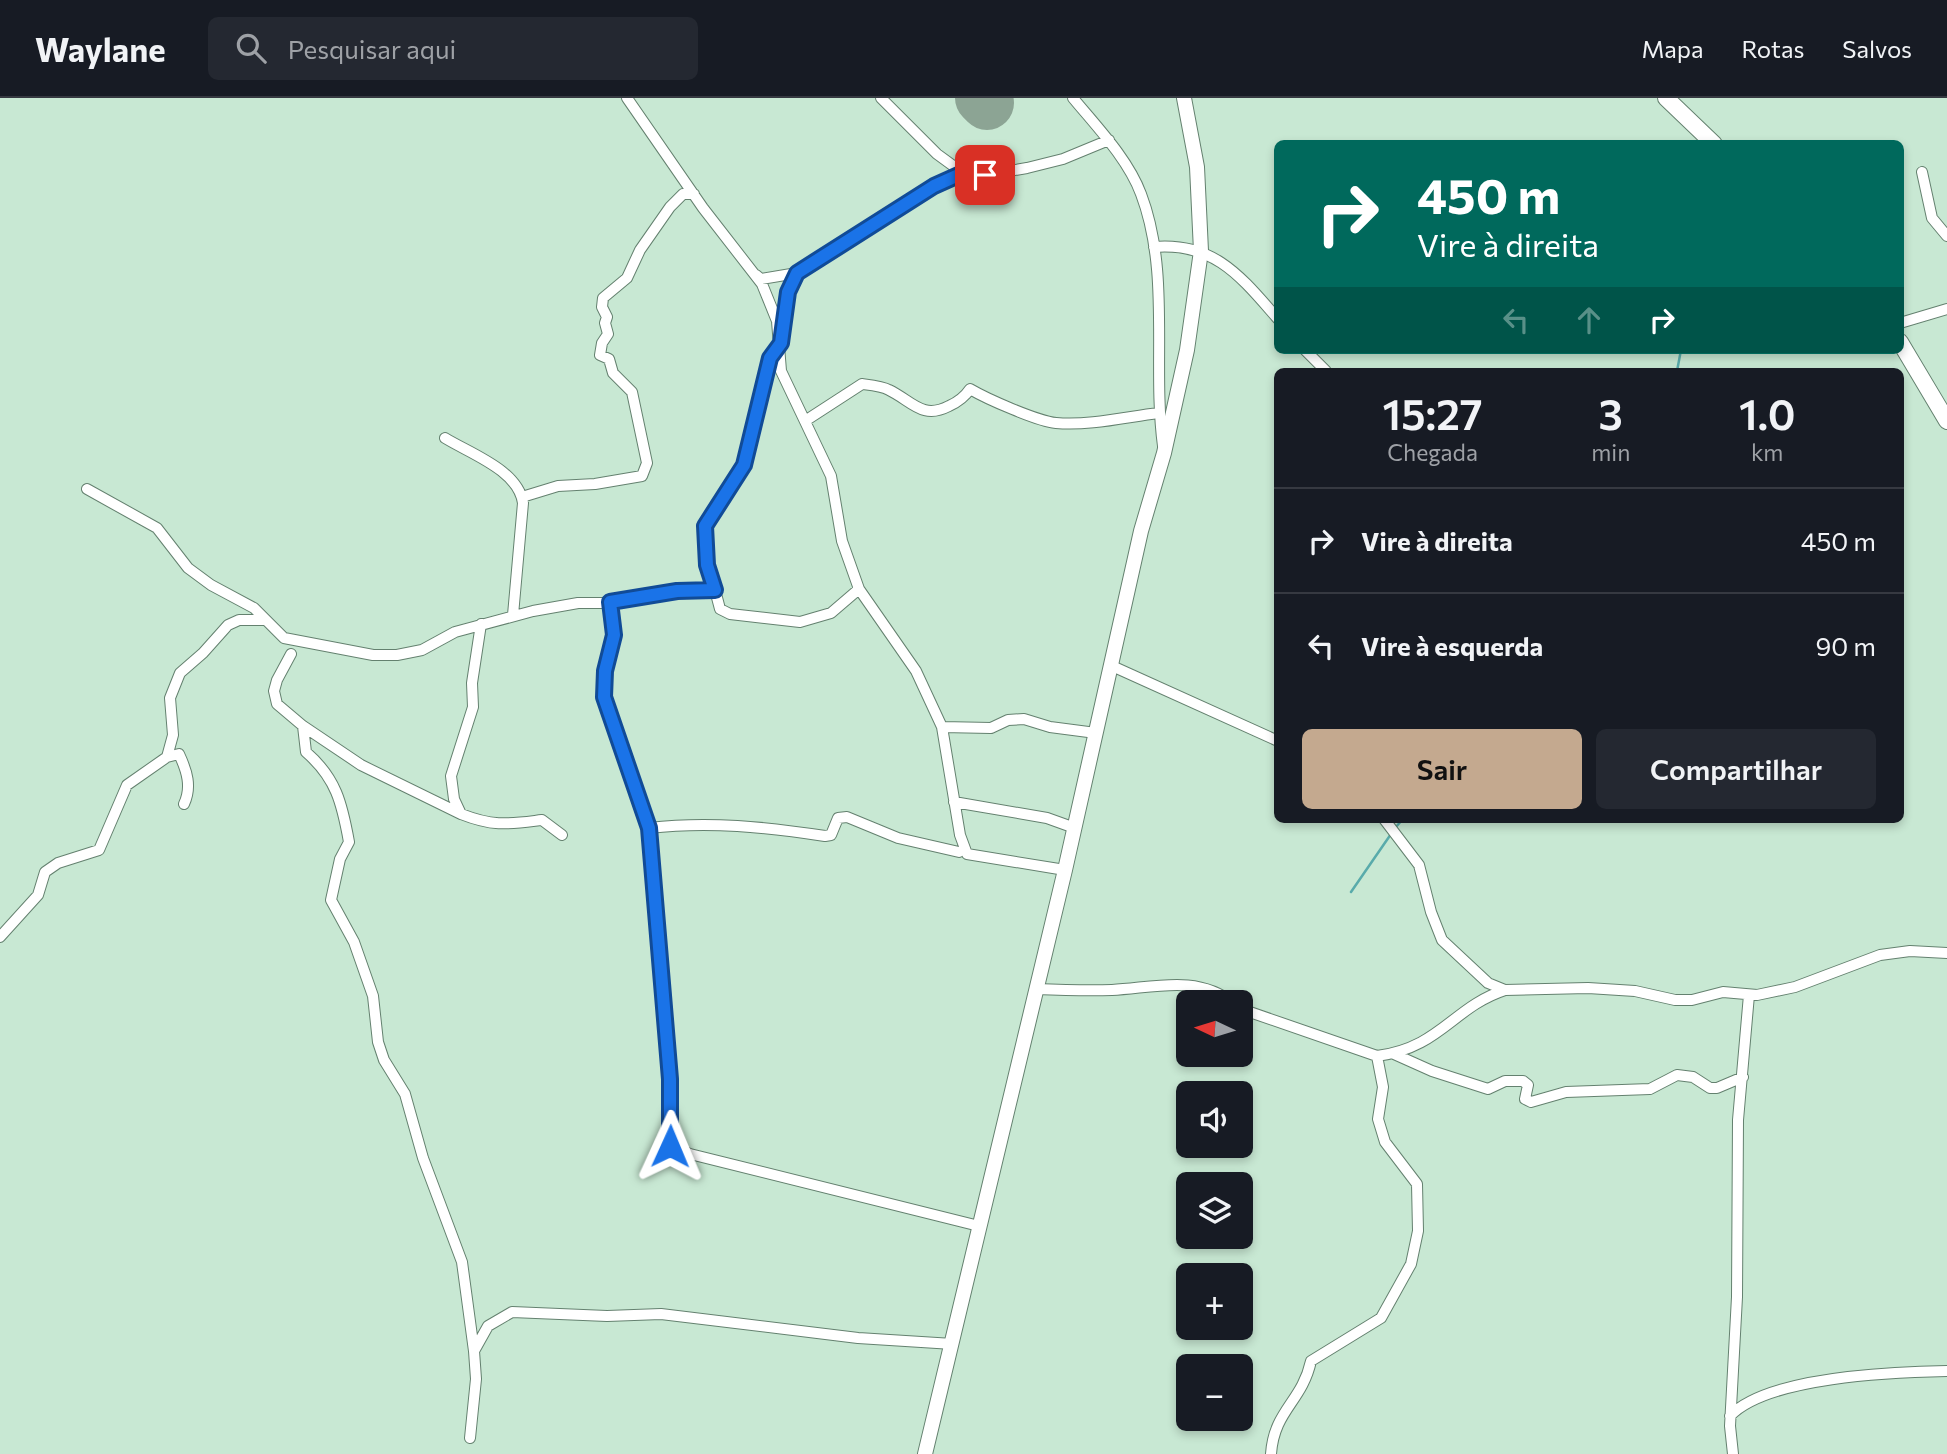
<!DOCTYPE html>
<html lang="pt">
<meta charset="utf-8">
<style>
:root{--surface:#171b24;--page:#242831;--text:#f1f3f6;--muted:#9ea1a6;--line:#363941;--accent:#c4a98f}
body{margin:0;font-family:Commissioner,sans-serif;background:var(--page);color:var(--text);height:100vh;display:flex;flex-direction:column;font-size:26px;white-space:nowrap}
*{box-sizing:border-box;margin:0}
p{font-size:23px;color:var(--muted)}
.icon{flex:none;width:38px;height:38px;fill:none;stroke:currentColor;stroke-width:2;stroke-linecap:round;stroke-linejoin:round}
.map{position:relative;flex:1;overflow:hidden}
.sheet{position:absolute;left:1274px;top:270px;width:630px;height:455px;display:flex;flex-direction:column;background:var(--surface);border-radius:10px;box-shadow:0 4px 10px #0003}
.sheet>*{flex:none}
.hud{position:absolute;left:1274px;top:42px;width:630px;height:214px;border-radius:10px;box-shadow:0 4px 10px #0003;background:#00695c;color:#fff;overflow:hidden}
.needle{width:46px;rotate:274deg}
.tools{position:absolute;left:1176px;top:892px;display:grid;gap:14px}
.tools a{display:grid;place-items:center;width:77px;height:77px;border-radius:10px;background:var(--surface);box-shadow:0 4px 10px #0003;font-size:35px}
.pin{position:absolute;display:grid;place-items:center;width:60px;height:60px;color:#fff;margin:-30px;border-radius:14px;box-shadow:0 4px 10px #0006}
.me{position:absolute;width:77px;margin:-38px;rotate:1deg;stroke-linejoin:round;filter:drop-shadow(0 0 5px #0008)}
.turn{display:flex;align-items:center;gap:24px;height:147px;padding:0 28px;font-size:32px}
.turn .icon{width:91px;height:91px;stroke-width:2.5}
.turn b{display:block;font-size:49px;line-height:60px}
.lanes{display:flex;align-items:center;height:66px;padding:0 28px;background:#0003;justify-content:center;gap:35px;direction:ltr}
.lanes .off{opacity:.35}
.eta{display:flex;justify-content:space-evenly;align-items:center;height:119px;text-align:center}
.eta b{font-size:42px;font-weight:600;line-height:49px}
.action{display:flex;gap:14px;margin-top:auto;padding:14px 28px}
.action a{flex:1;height:80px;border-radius:10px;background:var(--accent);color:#111;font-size:28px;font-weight:600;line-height:80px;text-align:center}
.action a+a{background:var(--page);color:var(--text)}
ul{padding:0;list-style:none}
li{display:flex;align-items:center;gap:21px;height:105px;padding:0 28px;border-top:2px solid var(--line)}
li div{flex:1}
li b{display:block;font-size:26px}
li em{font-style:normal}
header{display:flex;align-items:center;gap:42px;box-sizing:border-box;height:98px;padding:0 35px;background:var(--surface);border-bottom:2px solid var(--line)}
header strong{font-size:33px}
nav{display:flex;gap:38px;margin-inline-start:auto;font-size:24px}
.search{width:490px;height:63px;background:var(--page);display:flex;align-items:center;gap:18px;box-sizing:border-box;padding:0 24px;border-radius:10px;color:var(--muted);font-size:26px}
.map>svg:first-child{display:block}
</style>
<header>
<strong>Waylane</strong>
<div class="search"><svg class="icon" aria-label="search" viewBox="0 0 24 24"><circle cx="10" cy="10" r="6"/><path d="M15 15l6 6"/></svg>Pesquisar aqui</div>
<nav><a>Mapa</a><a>Rotas</a><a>Salvos</a></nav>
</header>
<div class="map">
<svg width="1947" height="1356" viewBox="0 0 1947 1356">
<rect width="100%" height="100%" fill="#c8e8d3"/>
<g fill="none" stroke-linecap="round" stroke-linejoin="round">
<path stroke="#59abab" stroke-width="2.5" d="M 1677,273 L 1681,252
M 1395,730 L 1403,721
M 1351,794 L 1391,736"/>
<path stroke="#8ca494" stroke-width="54" d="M 982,0 L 987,5"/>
<g stroke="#64816f" stroke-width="12">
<path id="minor" d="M 627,0 L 703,110 L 762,186 L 777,223 L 781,273 L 831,378 L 842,443 L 859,491 L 916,573 L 942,629 L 960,737 L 967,756 L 1065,772
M 881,0 L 937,56 L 963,75
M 1073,0 C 1097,29 1128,61 1141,96 C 1171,175 1152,266 1163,348
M 1922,74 L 1932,120 L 1947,138
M 1154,149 C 1215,144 1241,179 1278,221
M 756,177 L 761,181 L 797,175
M 1900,225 L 1947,211
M 1305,252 L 1326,273
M 805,323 L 862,286 C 870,287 882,288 889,292 C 912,303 922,322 949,308 C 958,304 964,300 970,291 C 987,301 1037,323 1056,325 C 1089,328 1126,319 1158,315
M 445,340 C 471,356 518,372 523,405 L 513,517
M 87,391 L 157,430 L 188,470 L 211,487 L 254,510 L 284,540 L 373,557 L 397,557 L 422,552 L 455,534 L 533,513 L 578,505 L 616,505 L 677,493 L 715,492 L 720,511 L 730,516 L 800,524 L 831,515 L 859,491
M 522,399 L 558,388 L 595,386 L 642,378 L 647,365 L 632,294 L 613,275 L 609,261 L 600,257 L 602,245 L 608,236 L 605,225 L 607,219 L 602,209 L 603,200 L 627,180 L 640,152 L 670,109 L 683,96 L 694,96
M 715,492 L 707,467 L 705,428 L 744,367 L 770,260 L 781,245 L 788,194 L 797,175 L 934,88 L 963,75 L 985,77 L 1027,70 L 1063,61 L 1109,42
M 610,504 L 614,537 L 605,573 L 604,599 L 649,730 L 670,981 L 670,1048 L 690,1056 L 979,1128
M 481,526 L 472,585 L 473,609 L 451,678 L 454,701 L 461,716 C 494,729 508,726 542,722 L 562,737
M 291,556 L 277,582 L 274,593 L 277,606 L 303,628 L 361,667 L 461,716
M 1112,568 L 1278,643
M 303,628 L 306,654 C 336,680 342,705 349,744 L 340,761 L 331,802 L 354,844 L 373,898 L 378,944 L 384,962 L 405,996 L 423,1060 L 462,1164 L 474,1253
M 942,629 L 991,630 L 1008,622 L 1024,621 L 1050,629 L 1096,635
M 954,704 L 1047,720 L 1072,729
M 184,706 C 192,689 187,673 179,656 L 167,659 L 173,637 L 170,600 L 180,575 L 203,555 L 228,527 L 239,522 L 266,522
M 1384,721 L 1419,767 L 1431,814 L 1442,842 L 1488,885 L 1505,892 L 1588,890 L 1635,893 L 1675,902 L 1692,902 L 1723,894 L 1757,897 L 1795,889 L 1880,857 L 1910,853 L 1947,855
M 649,730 C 709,723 766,729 825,738 L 831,737 L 838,720 L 847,719 L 898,740 L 959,754
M 0,839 L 38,797 L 45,774 L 58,765 L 99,752 L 127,687 L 167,659
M 1035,891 C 1060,892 1086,893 1112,892 C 1153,890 1197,876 1233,905
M 1241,911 L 1377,958 C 1440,950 1453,909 1505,892
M 1394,956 L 1432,973 L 1488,991 L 1505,983 L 1523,983 L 1528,987 L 1525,1001 L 1531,1004 L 1566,994 L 1650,991 L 1677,977 L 1693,979 L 1710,990 L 1717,990 L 1743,979
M 1730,1318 C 1767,1279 1892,1274 1947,1273
M 470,1340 L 476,1281 L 474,1253 L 488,1228 L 512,1214 L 607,1218 L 661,1216 L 858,1240 L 953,1246
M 1271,1356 C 1274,1312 1302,1304 1311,1263 L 1381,1220 L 1411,1166 L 1418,1133 L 1417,1086 L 1385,1044 L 1378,1021 L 1383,989 L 1377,958
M 1733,1356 L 1730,1328 L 1737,1199 L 1738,1022 L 1749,897"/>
</g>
<g stroke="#64816f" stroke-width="16">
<path id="major" d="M 925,1356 L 1065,772 L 1141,433 L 1164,355 L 1187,252 L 1201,153 L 1197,69 L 1184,0"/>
</g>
<g stroke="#64816f" stroke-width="18">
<path id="highway" d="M 1666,0 L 1714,46
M 1900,244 L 1947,323"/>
</g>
<use href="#minor" stroke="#fff" stroke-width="10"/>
<use href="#major" stroke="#fff" stroke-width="14"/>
<use href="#highway" stroke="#fff" stroke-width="16"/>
</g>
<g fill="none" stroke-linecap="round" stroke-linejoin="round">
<g stroke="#114b97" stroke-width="18">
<path id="route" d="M 670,1048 L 670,981 L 649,730 L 604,599 L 605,573 L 614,537 L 610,504 L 677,493 L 715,492 L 707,467 L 705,428 L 744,367 L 770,260 L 781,245 L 788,194 L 797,175 L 934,88 L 963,75 L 985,77"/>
</g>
<use href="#route" stroke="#1a73e8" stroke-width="12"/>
</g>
</svg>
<div class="tools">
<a><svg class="needle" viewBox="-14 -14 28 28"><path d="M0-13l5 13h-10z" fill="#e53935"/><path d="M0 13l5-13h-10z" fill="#9ea1a6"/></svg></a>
<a><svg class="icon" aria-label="sound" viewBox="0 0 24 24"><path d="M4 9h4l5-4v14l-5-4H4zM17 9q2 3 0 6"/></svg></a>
<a><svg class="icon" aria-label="layers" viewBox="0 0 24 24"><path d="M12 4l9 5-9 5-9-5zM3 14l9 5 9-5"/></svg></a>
<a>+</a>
<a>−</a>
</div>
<div class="pin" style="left:985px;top:77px;background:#d93025"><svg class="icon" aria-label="arrive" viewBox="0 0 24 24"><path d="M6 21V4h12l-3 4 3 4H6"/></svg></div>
<svg class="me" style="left:670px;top:1048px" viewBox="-20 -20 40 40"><path d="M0-17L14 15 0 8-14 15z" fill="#1a73e8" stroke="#fff" stroke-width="4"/></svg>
<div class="hud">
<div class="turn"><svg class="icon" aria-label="right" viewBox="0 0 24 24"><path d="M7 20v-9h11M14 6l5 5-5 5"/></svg><div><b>450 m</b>Vire à direita</div></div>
<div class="lanes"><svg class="icon off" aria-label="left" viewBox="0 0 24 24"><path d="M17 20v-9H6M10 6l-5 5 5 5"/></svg><svg class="icon off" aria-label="ahead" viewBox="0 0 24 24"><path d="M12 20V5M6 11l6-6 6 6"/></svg><svg class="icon" aria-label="right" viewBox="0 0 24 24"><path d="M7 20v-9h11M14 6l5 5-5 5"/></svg></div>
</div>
<section class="sheet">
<div class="eta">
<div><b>15:27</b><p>Chegada</p></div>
<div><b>3</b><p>min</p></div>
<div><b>1.0</b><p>km</p></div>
</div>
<ul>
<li><svg class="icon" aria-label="right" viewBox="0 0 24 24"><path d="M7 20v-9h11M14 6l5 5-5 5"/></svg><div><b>Vire à direita</b></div><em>450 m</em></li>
<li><svg class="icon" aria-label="left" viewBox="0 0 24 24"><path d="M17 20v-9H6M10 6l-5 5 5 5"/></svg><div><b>Vire à esquerda</b></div><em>90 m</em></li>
</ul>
<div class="action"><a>Sair</a><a>Compartilhar</a></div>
</section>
</div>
